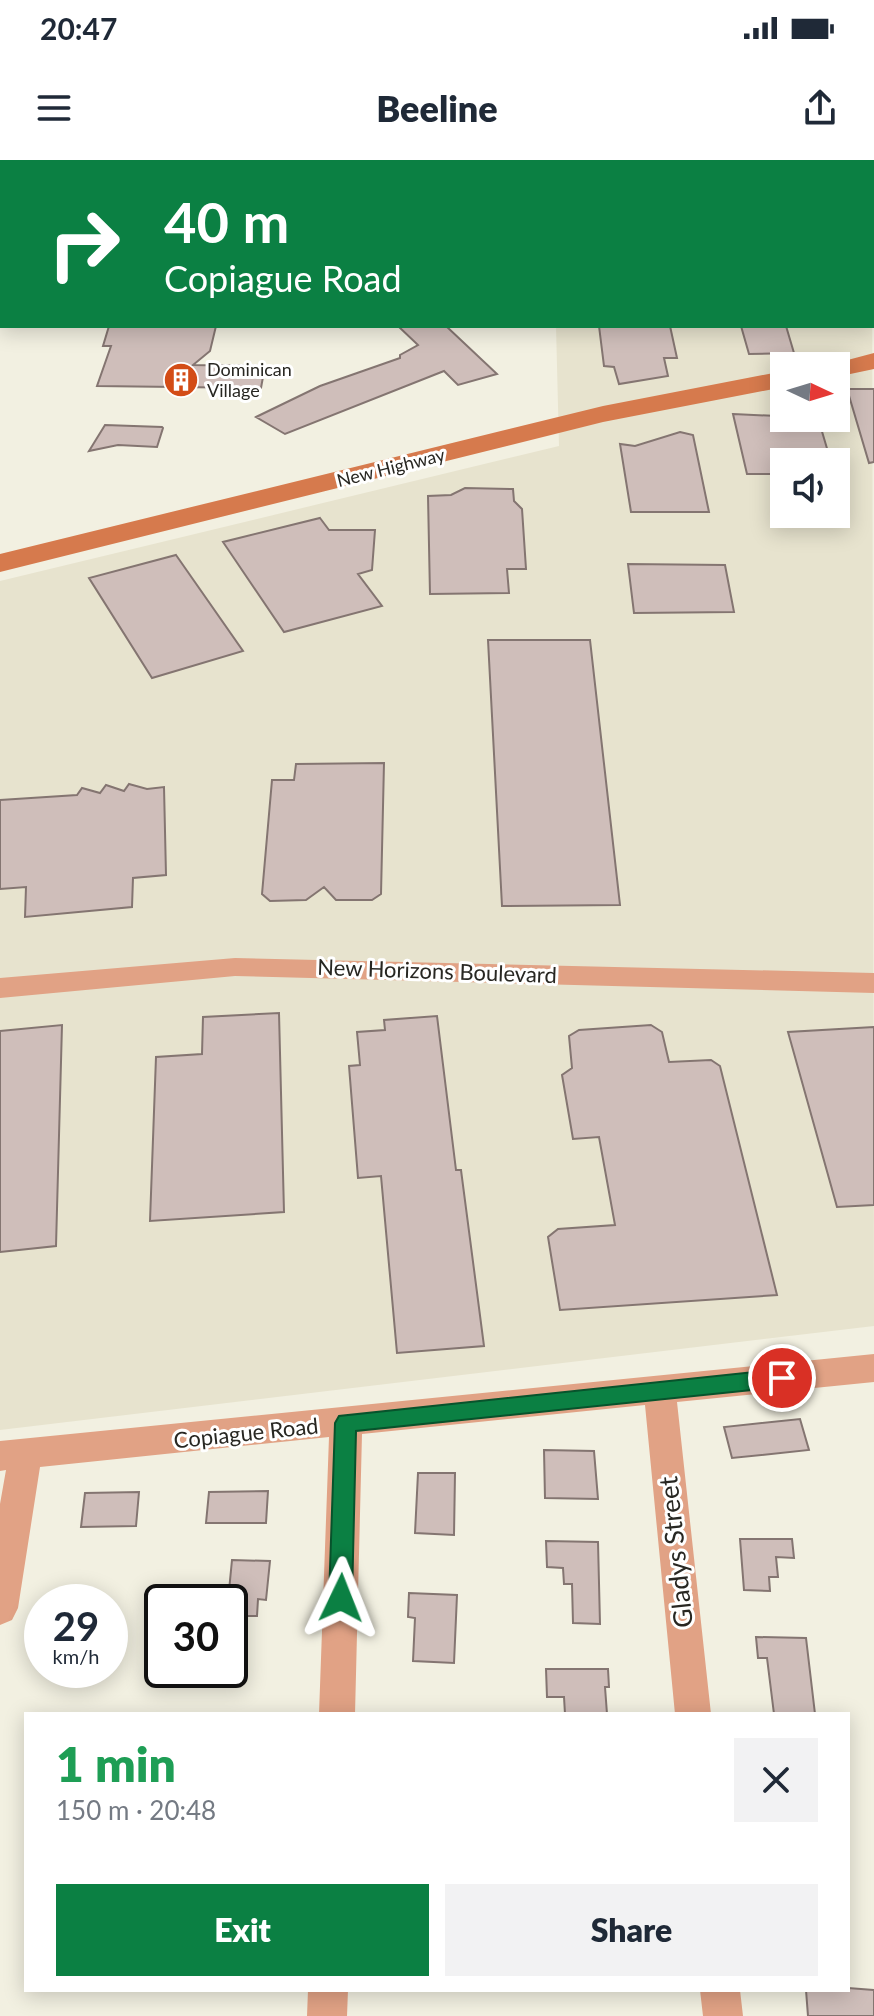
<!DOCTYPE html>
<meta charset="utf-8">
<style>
:root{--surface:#fff;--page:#f2f2f3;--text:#1f2937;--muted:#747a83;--accent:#0b8043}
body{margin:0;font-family:Lato,sans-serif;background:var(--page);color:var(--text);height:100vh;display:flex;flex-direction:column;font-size:30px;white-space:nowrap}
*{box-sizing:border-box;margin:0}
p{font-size:26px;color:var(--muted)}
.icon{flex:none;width:44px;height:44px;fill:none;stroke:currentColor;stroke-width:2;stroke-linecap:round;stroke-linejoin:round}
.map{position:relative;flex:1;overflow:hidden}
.details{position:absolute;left:24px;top:1552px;width:826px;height:280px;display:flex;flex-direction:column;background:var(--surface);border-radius:0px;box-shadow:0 4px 20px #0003}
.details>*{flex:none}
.guide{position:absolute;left:0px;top:0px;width:874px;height:168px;box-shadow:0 4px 20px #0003;background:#0b8043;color:#fff;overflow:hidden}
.needle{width:52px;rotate:94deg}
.buttons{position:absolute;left:770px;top:192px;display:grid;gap:16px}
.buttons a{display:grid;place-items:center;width:80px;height:80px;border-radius:0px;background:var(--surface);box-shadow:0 4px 20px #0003;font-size:40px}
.speed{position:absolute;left:24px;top:1424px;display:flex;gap:16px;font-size:40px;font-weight:700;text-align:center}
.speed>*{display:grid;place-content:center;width:104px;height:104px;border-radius:50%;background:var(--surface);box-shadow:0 4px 20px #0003;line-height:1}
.speed small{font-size:20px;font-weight:400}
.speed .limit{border:4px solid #111;border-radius:12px;background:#fff;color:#111}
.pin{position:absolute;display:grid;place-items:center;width:68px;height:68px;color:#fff;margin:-34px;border:4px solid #fff;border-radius:50%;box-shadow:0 2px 8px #0007}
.me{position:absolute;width:88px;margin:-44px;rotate:2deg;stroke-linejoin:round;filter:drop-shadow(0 0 6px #0008)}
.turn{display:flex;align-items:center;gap:28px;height:168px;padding:0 32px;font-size:36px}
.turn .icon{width:104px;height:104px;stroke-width:2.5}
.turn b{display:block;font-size:56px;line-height:68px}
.round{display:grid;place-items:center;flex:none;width:84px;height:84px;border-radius:0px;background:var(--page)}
.summary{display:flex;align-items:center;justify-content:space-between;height:136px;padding:0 32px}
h1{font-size:48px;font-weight:800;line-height:60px;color:#1e9e55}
.action{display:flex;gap:16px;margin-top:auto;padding:16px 32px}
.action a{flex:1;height:92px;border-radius:0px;background:var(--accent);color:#fff;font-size:32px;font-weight:800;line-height:92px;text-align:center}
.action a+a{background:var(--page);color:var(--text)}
.status{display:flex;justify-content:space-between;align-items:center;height:56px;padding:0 40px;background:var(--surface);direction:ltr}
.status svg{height:22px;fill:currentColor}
header{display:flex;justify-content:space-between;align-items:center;height:104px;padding:0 32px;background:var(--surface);font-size:36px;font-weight:800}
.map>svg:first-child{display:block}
</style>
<div class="status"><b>20:47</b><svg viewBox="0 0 49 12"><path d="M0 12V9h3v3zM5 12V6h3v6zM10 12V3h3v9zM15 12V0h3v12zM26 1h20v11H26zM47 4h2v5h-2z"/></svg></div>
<header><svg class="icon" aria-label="menu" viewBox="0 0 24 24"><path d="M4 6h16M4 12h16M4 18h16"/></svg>Beeline<svg class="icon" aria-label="share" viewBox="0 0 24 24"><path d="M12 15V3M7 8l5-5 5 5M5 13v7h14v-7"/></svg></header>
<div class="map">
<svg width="874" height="1856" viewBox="0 0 874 1856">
<rect width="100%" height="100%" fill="#f2f0e1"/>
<path fill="#e7e3ce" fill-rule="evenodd" d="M 872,16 L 874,1166 L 0,1270 L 0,421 L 559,286 L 556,166 L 872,166 ZM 784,206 L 836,206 L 836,258 L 784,258 ZM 784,302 L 836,302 L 836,354 L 784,354 Z"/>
<path fill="#cfbeba" stroke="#847571" stroke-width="2" d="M 109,166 L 216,166 L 210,191 L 193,205 L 265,206 L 261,228 L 97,226 L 111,186 L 103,186 Z
M 398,166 L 446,166 L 497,214 L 458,225 L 444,211 L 285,274 L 256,257 L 320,226 L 400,198 L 400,195 L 418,185 Z
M 599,166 L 670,166 L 677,198 L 664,198 L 668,216 L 619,224 L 614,207 L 604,206 Z
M 741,166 L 786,166 L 794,193 L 749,194 Z
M 847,229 L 874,229 L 874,302 L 869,303 Z
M 733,254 L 818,258 L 831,302 L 784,302 L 784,314 L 747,314 Z
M 105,265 L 162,267 L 163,268 L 157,287 L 118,285 L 89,291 Z
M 680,272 L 693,275 L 709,352 L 631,352 L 620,284 L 635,286 Z
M 465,328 L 513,329 L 514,341 L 522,349 L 526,409 L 507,409 L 509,433 L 430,434 L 428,336 L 451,335 Z
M 320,358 L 329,370 L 375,370 L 372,410 L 358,414 L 382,446 L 284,472 L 223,382 Z
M 176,395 L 243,491 L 152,518 L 89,418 Z
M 628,404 L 725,405 L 734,452 L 634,453 Z
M 488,480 L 590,480 L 620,745 L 502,746 Z
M 384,603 L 381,734 L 372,740 L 336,740 L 324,727 L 306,740 L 270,741 L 262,734 L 272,620 L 294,620 L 296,604 Z
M 129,624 L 147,629 L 164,627 L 166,715 L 133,718 L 132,747 L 25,757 L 26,727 L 0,729 L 0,640 L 77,635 L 82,628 L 100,633 L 106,625 L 124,631 Z
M 279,853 L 284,1052 L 150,1061 L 156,897 L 202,894 L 203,857 Z
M 437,856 L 456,1010 L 461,1010 L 484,1186 L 397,1193 L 381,1016 L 358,1018 L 349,906 L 360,905 L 357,872 L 385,870 L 384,860 Z
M 62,865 L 56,1086 L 0,1092 L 0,871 Z
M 651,865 L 662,872 L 669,902 L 711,900 L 720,906 L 777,1135 L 560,1150 L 548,1077 L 558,1069 L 615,1065 L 599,977 L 573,979 L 562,915 L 572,908 L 569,876 L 579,870 Z
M 874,867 L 874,1045 L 837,1047 L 788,872 Z
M 800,1259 L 809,1290 L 732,1298 L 724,1267 Z
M 544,1290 L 594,1291 L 598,1339 L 545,1338 Z
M 418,1313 L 455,1313 L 454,1375 L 415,1373 Z
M 268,1331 L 266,1363 L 206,1363 L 209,1332 Z
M 139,1332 L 136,1366 L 81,1367 L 85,1333 Z
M 740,1379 L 792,1379 L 794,1398 L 776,1397 L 778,1417 L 769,1417 L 770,1431 L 744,1430 Z
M 546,1381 L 598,1382 L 600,1464 L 573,1463 L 572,1424 L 564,1424 L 563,1408 L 547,1407 Z
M 232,1400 L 270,1401 L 266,1440 L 258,1439 L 257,1456 L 232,1456 L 233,1441 L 228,1441 Z
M 409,1433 L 457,1435 L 454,1503 L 413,1501 L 415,1458 L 408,1457 Z
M 756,1477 L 806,1478 L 815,1554 L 774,1554 L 767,1498 L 758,1498 Z
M 546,1509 L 608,1509 L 609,1527 L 605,1527 L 607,1554 L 565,1554 L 564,1537 L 547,1537 Z
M 848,1828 L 874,1830 L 874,1856 L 808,1856 L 806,1830 Z"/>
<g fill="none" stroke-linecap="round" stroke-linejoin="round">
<path fill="#e1a285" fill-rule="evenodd" d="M 280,0 L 297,0 L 278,2 Z
M 542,0 L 558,0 L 541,2 Z
M 656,0 L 672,0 L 654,2 Z
M 235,798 L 874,813 L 874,833 L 235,816 L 0,838 L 0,818 Z
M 874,1194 L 874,1222 L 677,1242 L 711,1554 L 675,1554 L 645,1245 L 362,1274 L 355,1554 L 319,1554 L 329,1277 L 40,1307 L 18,1448 L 12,1460 L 0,1465 L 0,1344 L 6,1310 L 0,1311 L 0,1281 Z
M 308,1830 L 348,1830 L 347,1856 L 307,1856 Z
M 700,1830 L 740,1830 L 743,1856 L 703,1856 Z"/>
<path fill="#d67a4d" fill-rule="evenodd" d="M 136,0 L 166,0 L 168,2 L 138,2 Z
M 872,107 L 874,107 L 874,121 L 872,121 Z
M 874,193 L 874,209 L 836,217 L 836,206 L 825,206 Z
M 784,211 L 784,227 L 603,262 L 0,412 L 0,394 L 603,246 Z"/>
</g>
<path fill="#0b8043" stroke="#07532c" stroke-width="2" d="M 782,1209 L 790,1212 L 793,1218 L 790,1224 L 782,1227 L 356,1271 L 352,1438 L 349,1445 L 341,1449 L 333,1445 L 329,1438 L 335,1263 L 339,1256 Z"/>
<defs>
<g id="building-disc" transform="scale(1.8)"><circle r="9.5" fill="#d34c16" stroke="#fff"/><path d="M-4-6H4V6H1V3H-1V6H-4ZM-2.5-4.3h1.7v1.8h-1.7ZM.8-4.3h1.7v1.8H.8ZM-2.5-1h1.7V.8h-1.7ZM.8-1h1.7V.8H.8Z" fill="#fff"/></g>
</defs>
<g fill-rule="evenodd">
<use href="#building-disc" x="181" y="220"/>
</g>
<g text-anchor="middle" stroke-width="6" stroke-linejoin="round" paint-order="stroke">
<g font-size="18" fill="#282722" stroke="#fff" text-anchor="start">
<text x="207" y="216">Dominican<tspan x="207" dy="21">Village</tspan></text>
</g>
<g font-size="18" fill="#282722" stroke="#fff">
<text transform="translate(391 308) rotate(-14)" y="6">New Highway</text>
</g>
<g font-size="22" fill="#282722" stroke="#fff">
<text transform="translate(437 811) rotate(2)" y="8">New Horizons Boulevard</text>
<text transform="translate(246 1273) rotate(-6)" y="8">Copiague Road</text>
</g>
<g font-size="26" fill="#282722" stroke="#fff">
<text transform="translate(676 1392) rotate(-96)" y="9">Gladys Street</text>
</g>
</g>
</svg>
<div class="buttons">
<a><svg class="needle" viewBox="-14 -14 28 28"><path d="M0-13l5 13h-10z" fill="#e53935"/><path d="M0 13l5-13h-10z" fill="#747a83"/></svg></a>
<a><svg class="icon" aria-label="sound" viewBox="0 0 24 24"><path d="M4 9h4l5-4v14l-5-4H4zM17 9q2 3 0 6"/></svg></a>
</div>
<div class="speed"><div>29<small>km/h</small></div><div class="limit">30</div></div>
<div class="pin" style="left:782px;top:1218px;background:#d93025"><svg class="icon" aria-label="arrive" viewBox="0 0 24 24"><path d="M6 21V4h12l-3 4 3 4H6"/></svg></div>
<svg class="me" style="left:341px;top:1438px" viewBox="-20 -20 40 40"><path d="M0-17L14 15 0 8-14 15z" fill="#0b8043" stroke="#fff" stroke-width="4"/></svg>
<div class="guide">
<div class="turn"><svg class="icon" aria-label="right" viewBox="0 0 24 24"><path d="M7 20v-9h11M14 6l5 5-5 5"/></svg><div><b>40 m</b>Copiague Road</div></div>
</div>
<section class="details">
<div class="summary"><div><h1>1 min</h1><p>150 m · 20:48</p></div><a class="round"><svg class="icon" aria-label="close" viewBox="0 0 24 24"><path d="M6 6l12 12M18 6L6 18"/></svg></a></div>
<div class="action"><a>Exit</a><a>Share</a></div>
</section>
</div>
